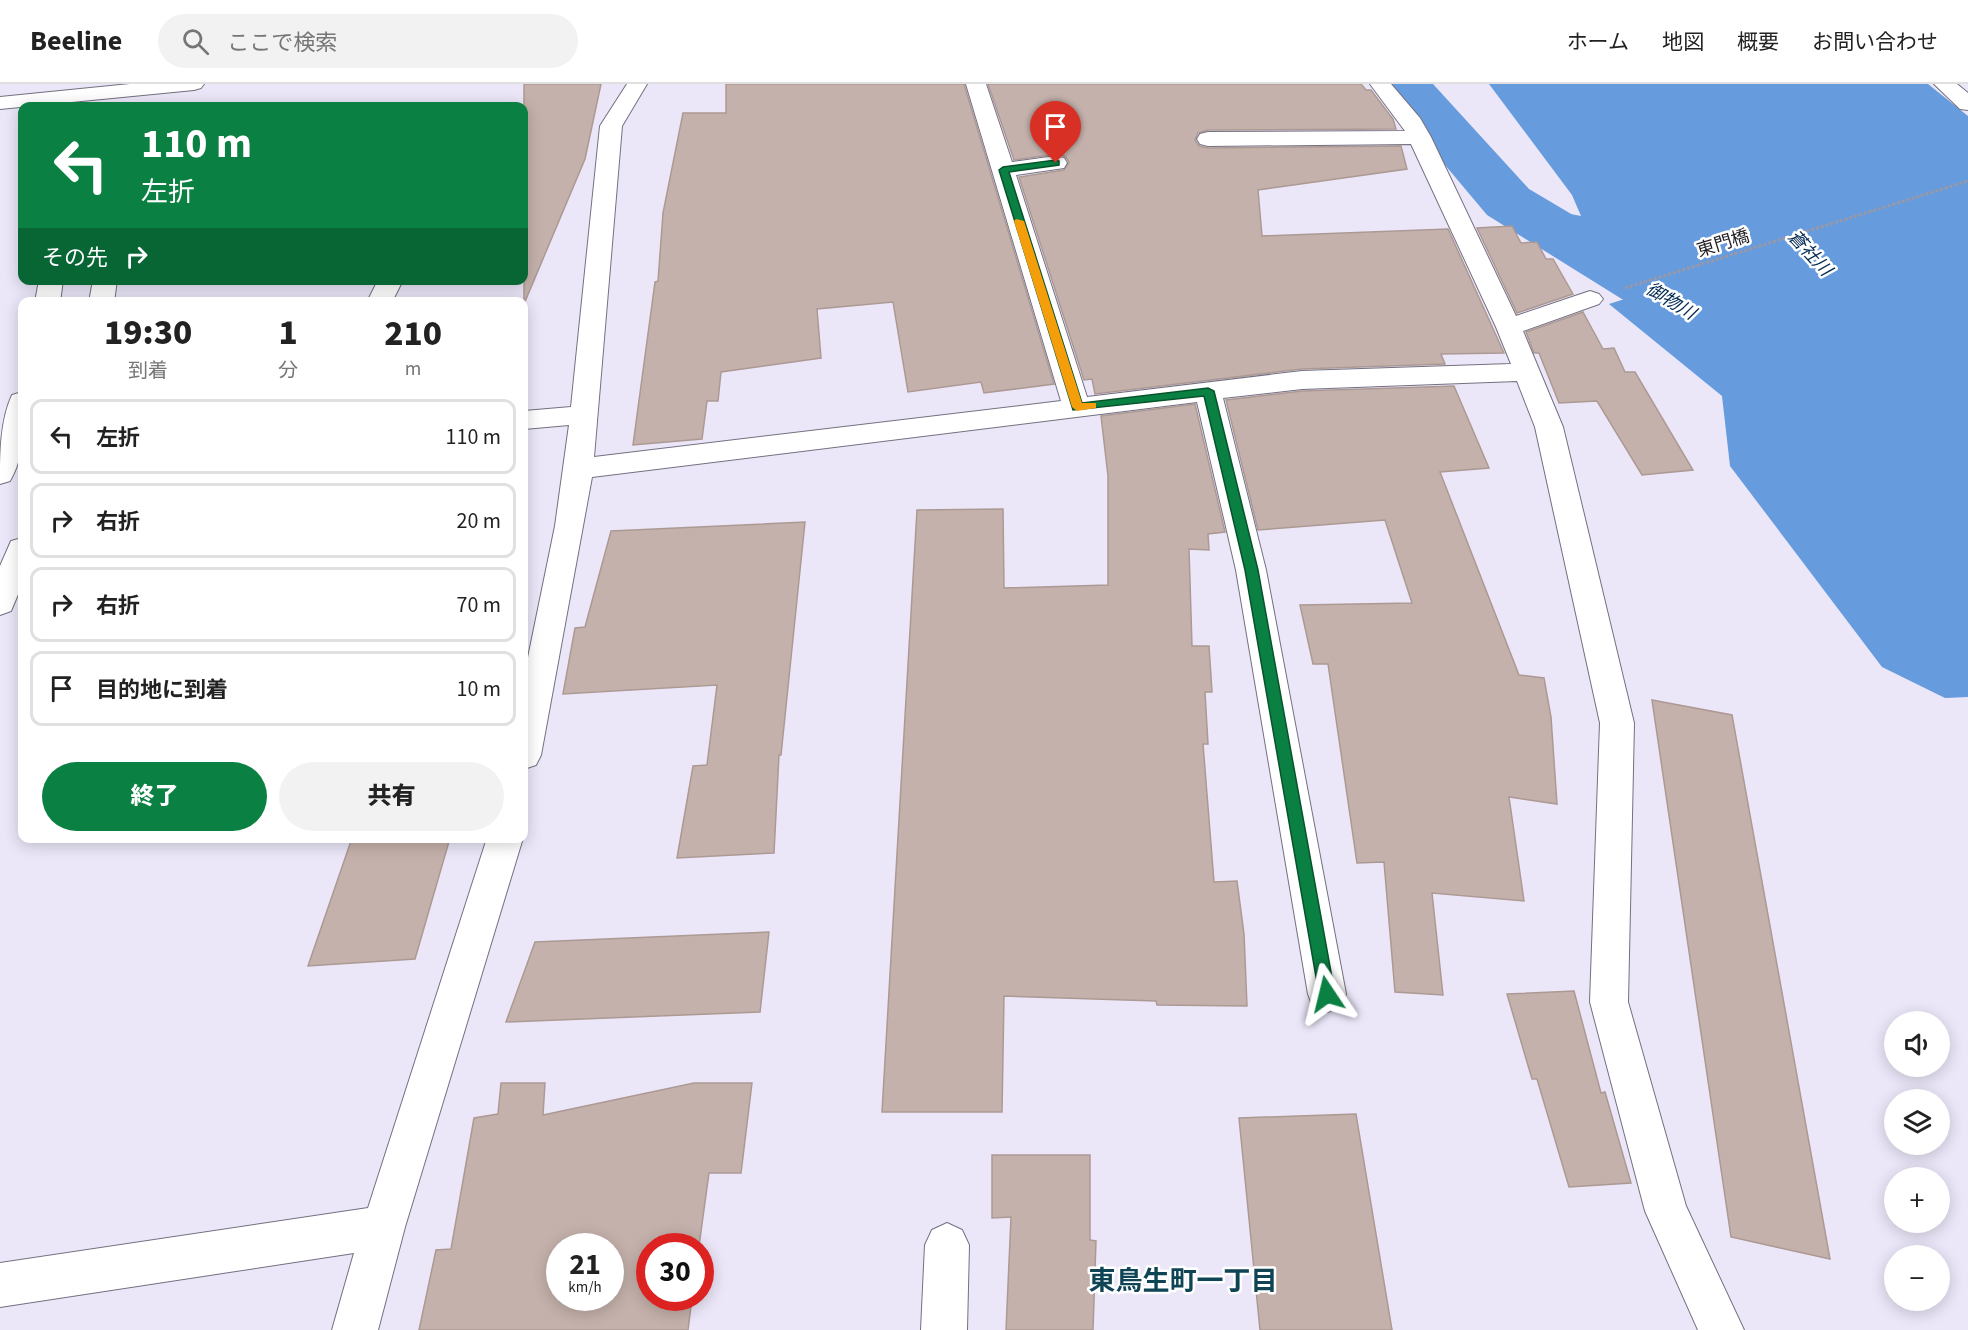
<!DOCTYPE html>
<html lang="ja">
<meta charset="utf-8">
<style>
:root{--surface:#fff;--page:#f2f2f2;--text:#222;--muted:#767676;--line:#e0e0e0;--accent:#0b8043}
body{margin:0;font-family:"Source Sans 3","Noto Sans JP",sans-serif;background:var(--page);color:var(--text);height:100vh;display:flex;flex-direction:column;font-size:22px;white-space:nowrap}
*{box-sizing:border-box;margin:0}
p{font-size:20px;color:var(--muted)}
.icon{flex:none;width:33px;height:33px;fill:none;stroke:currentColor;stroke-width:2;stroke-linecap:round;stroke-linejoin:round}
.map{position:relative;flex:1;overflow:hidden}
.side{position:absolute;left:18px;top:213px;width:510px;height:546px;display:flex;flex-direction:column;background:var(--surface);border-radius:12px;box-shadow:0 3px 15px #0003}
.side>*{flex:none}
.banner{position:absolute;left:18px;top:18px;width:510px;height:183px;border-radius:12px;box-shadow:0 3px 15px #0003;background:#0b8043;color:#fff;overflow:hidden}
.tools{position:absolute;left:1884px;top:927px;display:grid;gap:12px}
.tools a{display:grid;place-items:center;width:66px;height:66px;border-radius:50%;background:var(--surface);box-shadow:0 3px 15px #0003;font-size:30px}
.speed{position:absolute;left:546px;top:1149px;display:flex;gap:12px;font-size:30px;font-weight:700;text-align:center}
.speed>*{display:grid;place-content:center;width:78px;height:78px;border-radius:50%;background:var(--surface);box-shadow:0 3px 15px #0003;line-height:1}
.speed small{font-size:15px;font-weight:400}
.speed .limit{border:9px solid #d22;background:#fff;color:#111}
.pin{position:absolute;display:grid;place-items:center;width:51px;height:51px;color:#fff;margin:-62px -26px;border-radius:50% 50% 50% 0;rotate:-45deg;box-shadow:0 0 6px #0007}
.pin .icon{rotate:45deg}
.me{position:absolute;width:66px;margin:-33px;rotate:350deg;stroke-linejoin:round;filter:drop-shadow(0 0 4px #0008)}
.turn{display:flex;align-items:center;gap:21px;height:126px;padding:0 24px;font-size:27px}
.turn .icon{width:78px;height:78px;stroke-width:2.5}
.turn b{display:block;font-size:42px;line-height:51px}
.then{display:flex;align-items:center;height:57px;padding:0 24px;background:#0003;gap:12px;font-size:22px}
.eta{display:flex;justify-content:space-evenly;align-items:center;height:102px;text-align:center}
.eta b{font-size:36px;font-weight:800;line-height:42px}
.button{display:flex;gap:12px;margin-top:auto;padding:12px 24px}
.button a{flex:1;height:69px;border-radius:36px;background:var(--accent);color:#fff;font-size:24px;font-weight:800;line-height:69px;text-align:center}
.button a+a{background:var(--page);color:var(--text)}
ul{padding:0;list-style:none}
li{display:flex;align-items:center;gap:18px;height:75px;margin:0 12px 9px;padding:0 12px;border:3px solid var(--line);border-radius:12px}
li div{flex:1}
li b{display:block;font-size:22px}
li em{font-style:normal}
header{display:flex;align-items:center;gap:36px;box-sizing:border-box;height:84px;padding:0 30px;background:var(--surface);border-bottom:2px solid var(--line)}
header strong{font-size:28px}
nav{display:flex;gap:33px;margin-inline-start:auto;font-size:21px}
.search{width:420px;height:54px;background:var(--page);display:flex;align-items:center;gap:15px;box-sizing:border-box;padding:0 21px;border-radius:33px;color:var(--muted);font-size:22px}
.map>svg:first-child{display:block}
</style>
<header>
<strong>Beeline</strong>
<div class="search"><svg class="icon" aria-label="search" viewBox="0 0 24 24"><circle cx="10" cy="10" r="6"/><path d="M15 15l6 6"/></svg>ここで検索</div>
<nav><a>ホーム</a><a>地図</a><a>概要</a><a>お問い合わせ</a></nav>
</header>
<div class="map">
<svg width="1968" height="1246" viewBox="0 0 1968 1246">
<rect width="100%" height="100%" fill="#ebe7f9"/>
<path fill="#669bde" d="M 1489,0 L 1928,0 L 1968,32 L 1968,613 L 1945,614 L 1882,583 L 1730,382 L 1722,312 L 1609,220 L 1653,206 L 1528,122 L 1581,132 L 1572,111 Z"/>
<g fill="none" stroke-linecap="round" stroke-linejoin="round">
<path fill="#669bde" fill-rule="evenodd" d="M 1377,0 L 1433,0 L 1529,105 L 1779,253 L 1789,268 L 1779,283 L 1755,290 L 1731,283 L 1487,131 Z"/>
</g>
<path fill="#c5b1ab" stroke="#ad9994" stroke-width="1.5" fill-rule="evenodd" d="M 524,0 L 601,0 L 585,75 L 524,220 Z
M 726,0 L 964,0 L 1054,300 L 984,309 L 981,298 L 908,308 L 893,218 L 817,225 L 821,274 L 721,288 L 718,317 L 707,317 L 702,355 L 633,361 L 655,198 L 658,197 L 663,129 L 683,29 L 726,29 Z
M 988,0 L 1361,0 L 1366,6 L 1371,6 L 1393,35 L 1396,45 L 1208,46 L 1198,49 L 1195,56 L 1199,62 L 1208,64 L 1401,62 L 1407,85 L 1258,106 L 1262,152 L 1448,145 L 1504,269 L 1441,270 L 1445,280 L 1302,285 L 1095,310 L 1092,295 L 1084,296 L 1019,93 L 1064,86 L 1069,78 L 1065,72 L 1056,70 L 1014,76 Z
M 1512,142 L 1521,159 L 1537,158 L 1546,175 L 1553,175 L 1573,210 L 1517,229 L 1477,144 Z
M 1583,228 L 1603,265 L 1614,264 L 1625,288 L 1635,288 L 1693,386 L 1642,391 L 1597,317 L 1559,319 L 1539,269 L 1534,269 L 1526,248 Z
M 1454,302 L 1489,384 L 1440,388 L 1519,591 L 1544,594 L 1551,633 L 1557,720 L 1509,713 L 1524,817 L 1432,809 L 1443,911 L 1395,908 L 1384,778 L 1357,779 L 1328,580 L 1313,580 L 1300,521 L 1412,519 L 1385,436 L 1258,446 L 1226,316 L 1302,307 Z
M 1195,320 L 1225,448 L 1208,450 L 1209,466 L 1189,465 L 1192,562 L 1209,562 L 1212,608 L 1205,608 L 1208,660 L 1203,660 L 1214,798 L 1237,797 L 1244,850 L 1247,922 L 1157,921 L 1156,917 L 1004,912 L 1002,1028 L 882,1028 L 917,426 L 1003,425 L 1004,504 L 1108,501 L 1108,392 L 1101,332 Z
M 805,438 L 781,671 L 779,671 L 774,769 L 677,774 L 693,682 L 707,681 L 717,601 L 563,610 L 575,544 L 585,543 L 611,447 Z
M 1652,616 L 1732,631 L 1830,1175 L 1731,1153 Z
M 352,754 L 450,754 L 415,875 L 308,882 Z
M 769,848 L 760,928 L 506,938 L 535,858 Z
M 1574,907 L 1601,1009 L 1605,1008 L 1631,1099 L 1569,1103 L 1537,995 L 1532,995 L 1507,910 Z
M 501,999 L 545,999 L 543,1031 L 694,999 L 752,999 L 741,1089 L 709,1089 L 699,1162 L 650,1162 L 650,1214 L 692,1214 L 688,1246 L 419,1246 L 436,1166 L 451,1165 L 474,1034 L 498,1030 ZM 560,1162 L 610,1162 L 610,1214 L 560,1214 Z
M 1356,1030 L 1392,1246 L 1260,1246 L 1239,1034 Z
M 992,1071 L 1090,1071 L 1090,1156 L 1096,1157 L 1093,1246 L 1006,1246 L 1011,1133 L 992,1134 Z"/>
<g fill="none" stroke-linecap="round" stroke-linejoin="round">
<g stroke="#747080" stroke-width="2">
<path id="minor" d="M 130,0 L 204,0 L 201,4 L 194,6 L 0,25 L 0,13 Z
M 627,0 L 647,0 L 622,42 L 594,373 L 1061,317 L 966,0 L 986,0 L 1012,78 L 1056,72 L 1064,74 L 1067,79 L 1064,84 L 1016,91 L 1087,313 L 1302,287 L 1511,280 L 1496,243 L 1411,60 L 1208,62 L 1200,60 L 1197,55 L 1200,50 L 1208,48 L 1405,47 L 1370,0 L 1391,0 L 1420,34 L 1431,53 L 1516,232 L 1581,210 L 1590,207 L 1599,210 L 1603,215 L 1599,220 L 1523,247 L 1563,343 L 1634,639 L 1628,918 L 1686,1122 L 1744,1246 L 1698,1246 L 1645,1127 L 1590,918 L 1600,639 L 1535,343 L 1517,297 L 1302,305 L 1223,314 L 1266,486 L 1346,910 L 1341,923 L 1327,928 L 1313,923 L 1308,910 L 1236,486 L 1197,318 L 592,393 L 541,671 L 536,681 L 524,685 L 524,593 L 555,442 L 569,341 L 524,345 L 524,327 L 571,323 L 600,42 Z
M 1934,0 L 1957,0 L 1968,9 L 1968,26 L 1960,25 Z
M 39,196 L 63,196 L 60,218 L 35,218 Z
M 93,196 L 117,196 L 114,218 L 89,218 Z
M 378,196 L 403,196 L 392,218 L 367,218 Z
M 22,308 C 25,336 25,372 10,397 L 0,400 C 0,370 0,337 12,311 Z
M 22,454 L 22,501 L 11,527 L 0,531 L 0,482 L 11,457 Z
M 487,754 L 523,754 L 405,1143 L 378,1246 L 332,1246 L 354,1169 L 0,1223 L 0,1179 L 368,1124 Z
M 947,1139 L 962,1146 L 969,1161 L 967,1246 L 921,1246 L 925,1161 L 932,1146 Z"/>
</g>
<path stroke="#9b98a5" stroke-width="3" stroke-dasharray="3 2" stroke-linecap="butt" d="M 1625,204 L 1968,97"/>
<use href="#minor" fill="#fff" fill-rule="evenodd"/>
</g>
<path fill="#0b8043" stroke="#07532c" stroke-width="1.5" d="M 1056,76 L 1059,77 L 1059,81 L 1009,88 L 1082,319 L 1208,304 L 1214,307 L 1258,486 L 1335,910 L 1333,916 L 1327,918 L 1321,916 L 1319,910 L 1245,486 L 1204,312 L 1073,326 L 999,86 L 1003,83 Z"/>
<path fill="#f59e0b" d="M 1016,135 L 1024,137 L 1082,319 L 1096,319 L 1096,324 L 1077,327 L 1072,323 L 1014,137 Z"/>
<g text-anchor="middle" stroke-width="5" stroke-linejoin="round" paint-order="stroke">
<g font-size="18" fill="#201e25" stroke="#fff">
<text transform="translate(1723 159) rotate(-17)" y="6">東門橋</text>
</g>
<g font-size="18" font-style="italic" fill="#032953" stroke="#fff">
<text transform="translate(1810 169) rotate(47)" y="6">蒼社川</text>
<text transform="translate(1671 217) rotate(31)" y="6">御物川</text>
</g>
<g font-size="27" font-weight="bold" fill="#0e4454" stroke="#fff">
<text x="1183" y="1206">東鳥生町一丁目</text>
</g>
</g>
</svg>
<div class="tools">
<a><svg class="icon" aria-label="sound" viewBox="0 0 24 24"><path d="M4 9h4l5-4v14l-5-4H4zM17 9q2 3 0 6"/></svg></a>
<a><svg class="icon" aria-label="layers" viewBox="0 0 24 24"><path d="M12 4l9 5-9 5-9-5zM3 14l9 5 9-5"/></svg></a>
<a>+</a>
<a>−</a>
</div>
<div class="speed"><div>21<small>km/h</small></div><div class="limit">30</div></div>
<div class="pin" style="left:1056px;top:79px;background:#d93025"><svg class="icon" aria-label="arrive" viewBox="0 0 24 24"><path d="M6 21V4h12l-3 4 3 4H6"/></svg></div>
<svg class="me" style="left:1327px;top:910px" viewBox="-20 -20 40 40"><path d="M0-17L14 15 0 8-14 15z" fill="#0b8043" stroke="#fff" stroke-width="4"/></svg>
<div class="banner">
<div class="turn"><svg class="icon" aria-label="left" viewBox="0 0 24 24"><path d="M17 20v-9H6M10 6l-5 5 5 5"/></svg><div><b>110 m</b>左折</div></div>
<div class="then">その先<svg class="icon" aria-label="right" viewBox="0 0 24 24"><path d="M7 20v-9h11M14 6l5 5-5 5"/></svg></div>
</div>
<section class="side">
<div class="eta">
<div><b>19:30</b><p>到着</p></div>
<div><b>1</b><p>分</p></div>
<div><b>210</b><p>m</p></div>
</div>
<ul>
<li><svg class="icon" aria-label="left" viewBox="0 0 24 24"><path d="M17 20v-9H6M10 6l-5 5 5 5"/></svg><div><b>左折</b></div><em>110 m</em></li>
<li><svg class="icon" aria-label="right" viewBox="0 0 24 24"><path d="M7 20v-9h11M14 6l5 5-5 5"/></svg><div><b>右折</b></div><em>20 m</em></li>
<li><svg class="icon" aria-label="right" viewBox="0 0 24 24"><path d="M7 20v-9h11M14 6l5 5-5 5"/></svg><div><b>右折</b></div><em>70 m</em></li>
<li><svg class="icon" aria-label="arrive" viewBox="0 0 24 24"><path d="M6 21V4h12l-3 4 3 4H6"/></svg><div><b>目的地に到着</b></div><em>10 m</em></li>
</ul>
<div class="button"><a>終了</a><a>共有</a></div>
</section>
</div>
